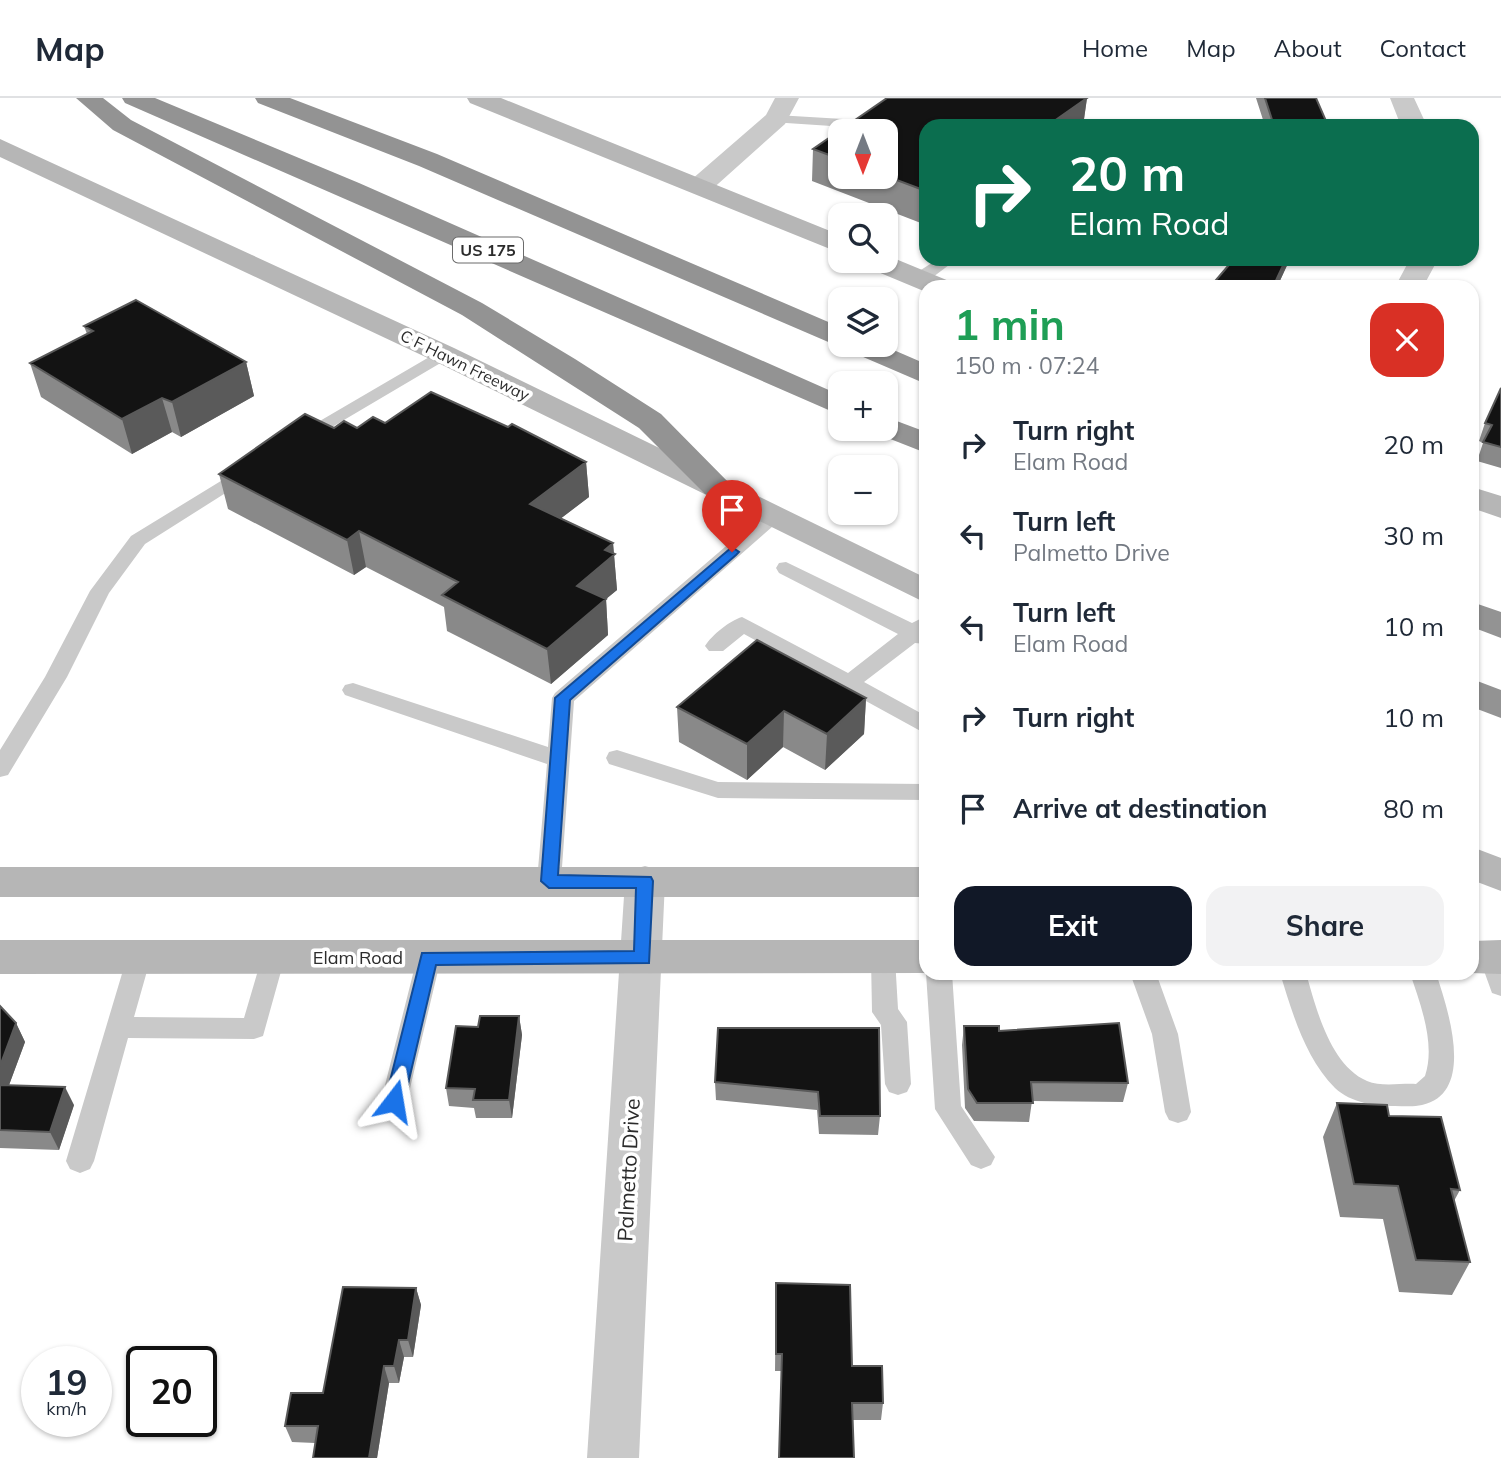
<!DOCTYPE html>
<meta charset="utf-8">
<style>
:root{--surface:#fff;--page:#f2f2f3;--text:#1f2937;--muted:#747a83;--line:#e0e1e3;--accent:#111827}
body{margin:0;font-family:Mulish,sans-serif;background:var(--page);color:var(--text);height:100vh;display:flex;flex-direction:column;font-size:26px;white-space:nowrap}
*{box-sizing:border-box;margin:0}
p{font-size:23px;color:var(--muted)}
.icon{flex:none;width:38px;height:38px;fill:none;stroke:currentColor;stroke-width:2;stroke-linecap:round;stroke-linejoin:round}
.map{position:relative;flex:1;overflow:hidden}
.drawer{position:absolute;left:919px;top:182px;width:560px;height:700px;display:flex;flex-direction:column;background:var(--surface);border-radius:21px;box-shadow:0 2px 5px #0004}
.drawer>*{flex:none}
.hud{position:absolute;left:919px;top:21px;width:560px;height:147px;border-radius:21px;box-shadow:0 2px 5px #0004;background:#0b6e4f;color:#fff;overflow:hidden}
.needle{width:46px;rotate:180deg}
.fabs{position:absolute;left:828px;top:21px;display:grid;gap:14px}
.fabs a{display:grid;place-items:center;width:70px;height:70px;border-radius:14px;background:var(--surface);box-shadow:0 2px 5px #0004;font-size:35px}
.speed{position:absolute;left:21px;top:1248px;display:flex;gap:14px;font-size:35px;font-weight:700;text-align:center}
.speed>*{display:grid;place-content:center;width:91px;height:91px;border-radius:50%;background:var(--surface);box-shadow:0 2px 5px #0004;line-height:1}
.speed small{font-size:18px;font-weight:400}
.speed .limit{border:4px solid #111;border-radius:10px;background:#fff;color:#111}
.pin{position:absolute;display:grid;place-items:center;width:60px;height:60px;color:#fff;margin:-72px -30px;border-radius:50% 50% 50% 0;rotate:-45deg;box-shadow:0 0 7px #0007}
.pin .icon{rotate:45deg}
.me{position:absolute;width:77px;margin:-38px;rotate:14deg;stroke-linejoin:round;filter:drop-shadow(0 0 5px #0008)}
.turn{display:flex;align-items:center;gap:24px;height:147px;padding:0 35px;font-size:32px}
.turn .icon{width:91px;height:91px;stroke-width:2.5}
.turn b{display:block;font-size:49px;line-height:60px}
.round{display:grid;place-items:center;flex:none;width:74px;height:74px;border-radius:21px;background:var(--page)}
.summary{display:flex;align-items:center;justify-content:space-between;height:119px;padding:0 35px}
h1{font-size:42px;font-weight:700;line-height:52px;color:#1e9e55}
.button{display:flex;gap:14px;margin-top:auto;padding:14px 35px}
.button a{flex:1;height:80px;border-radius:21px;background:var(--accent);color:#fff;font-size:28px;font-weight:700;line-height:80px;text-align:center}
.button a+a{background:var(--page);color:var(--text)}
ul{padding:0;list-style:none}
li{display:flex;align-items:center;gap:21px;height:91px;padding:0 35px}
li div{flex:1}
li b{display:block;font-size:26px}
li em{font-style:normal}
header{display:flex;align-items:center;gap:42px;box-sizing:border-box;height:98px;padding:0 35px;background:var(--surface);border-bottom:2px solid var(--line)}
header strong{font-size:33px}
nav{display:flex;gap:38px;margin-inline-start:auto;font-size:24px}
.map>svg:first-child{display:block}
</style>
<header>
<strong>Map</strong>
<nav><a>Home</a><a>Map</a><a>About</a><a>Contact</a></nav>
</header>
<div class="map">
<svg width="1501" height="1360" viewBox="0 0 1501 1360">
<rect width="100%" height="100%" fill="#fff"/>
<g fill="none" stroke-linecap="round" stroke-linejoin="round">
<path fill="#c9c9c9" fill-rule="evenodd" d="M 776,17 L 877,23 L 884,27 L 877,31 L 771,24 L 769,21 Z
M 938,161 L 957,161 L 925,185 L 913,185 L 911,181 L 913,177 Z
M 443,251 L 452,256 L 449,260 L 305,345 L 298,347 L 289,341 Z
M 247,367 L 254,369 L 257,373 L 254,377 L 145,446 L 109,495 L 67,579 L 8,677 L 0,679 L 0,652 L 45,579 L 90,493 L 131,438 Z
M 774,411 L 784,417 L 781,421 L 574,603 L 561,783 L 557,789 L 549,792 L 541,789 L 537,783 L 547,666 L 345,597 L 342,592 L 345,587 L 353,585 L 548,649 L 552,600 L 555,595 L 767,413 Z
M 786,464 L 912,525 L 926,518 L 926,546 L 915,545 L 864,584 L 926,618 L 926,636 L 744,536 L 723,553 L 709,553 L 705,548 C 712,537 729,523 742,519 L 848,575 L 898,536 L 779,475 L 776,470 L 779,465 Z
M 617,652 L 718,684 L 926,686 L 926,702 L 718,700 L 609,666 L 606,660 L 609,654 Z
M 139,849 L 148,852 L 151,859 L 134,919 L 244,920 L 264,852 L 273,849 L 282,852 L 285,859 L 263,938 L 254,941 L 128,940 L 94,1063 L 90,1071 L 80,1075 L 70,1071 L 66,1063 L 127,859 L 130,852 Z
M 1491,849 L 1501,854 L 1501,898 L 1492,895 L 1479,859 L 1482,852 Z
M 429,850 L 438,853 L 441,860 L 407,1003 L 403,1011 L 394,1014 L 385,1011 L 381,1003 L 417,860 L 420,853 Z
M 883,850 L 892,853 L 895,860 L 898,911 L 907,924 L 911,986 L 907,994 L 898,997 L 889,994 L 885,986 L 881,927 L 872,914 L 871,860 L 874,853 Z
M 926,875 L 952,875 L 961,1008 L 995,1059 L 991,1067 L 981,1071 L 971,1067 L 935,1011 Z
M 1130,875 L 1156,875 L 1178,936 L 1191,1014 L 1187,1022 L 1178,1025 L 1169,1022 L 1165,1014 L 1152,936 Z
M 1280,875 L 1306,875 C 1316,910 1330,967 1367,983 C 1381,989 1401,985 1416,986 L 1425,978 C 1436,946 1420,905 1410,875 L 1436,875 C 1447,909 1477,995 1422,1007 C 1414,1009 1404,1008 1395,1008 C 1375,1008 1351,1005 1335,990 C 1305,960 1292,914 1280,875 Z"/>
<path fill="#c9c9c9" fill-rule="evenodd" d="M 775,0 L 799,0 L 785,26 L 709,94 L 691,94 L 687,88 L 691,82 L 766,17 Z
M 1390,0 L 1414,0 L 1427,28 L 1401,28 Z
M 1410,161 L 1438,161 L 1423,189 L 1395,189 Z
M 645,768 L 659,772 L 665,783 L 639,1360 L 587,1360 L 625,783 L 631,772 Z"/>
<path fill="#b6b6b6" fill-rule="evenodd" d="M 467,0 L 501,0 L 840,137 L 840,155 L 470,5 Z
M 0,41 L 454,250 L 926,480 L 926,505 L 432,262 L 0,59 Z
M 886,157 L 949,183 L 953,189 L 926,189 L 926,194 L 866,169 L 862,163 L 886,163 Z
M 1472,389 L 1501,398 L 1501,420 L 1472,410 Z
M 1472,749 L 1501,760 L 1501,793 L 1472,782 Z
M 0,769 L 926,769 L 926,799 L 0,799 Z
M 0,842 L 926,842 L 928,875 L 0,876 Z
M 1501,842 L 1501,876 L 1470,875 L 1472,843 Z"/>
<path fill="#939393" fill-rule="evenodd" d="M 76,0 L 103,0 L 131,22 L 482,205 L 575,261 L 661,316 L 733,389 L 729,396 L 717,399 L 705,396 L 639,330 L 462,217 L 113,32 Z
M 122,0 L 155,0 L 359,85 L 840,297 L 840,317 L 125,5 Z
M 255,0 L 290,0 L 437,56 L 840,229 L 840,247 L 882,247 L 926,266 L 926,286 L 419,68 L 258,5 Z
M 886,319 L 926,334 L 926,355 L 875,335 L 872,331 L 886,331 Z
M 1472,504 L 1501,514 L 1501,540 L 1472,529 Z
M 1472,581 L 1501,592 L 1501,620 L 1472,609 Z"/>
</g>
<path fill="#898989" fill-rule="evenodd" d="M 887,0 L 1087,0 L 1083,28 L 926,28 L 926,127 L 812,83 L 813,51 ZM 840,33 L 886,33 L 886,79 L 840,79 L 840,61 L 813,51 L 840,61 Z
M 1256,0 L 1316,0 L 1327,28 L 1265,28 Z
M 1213,161 L 1290,161 L 1277,189 L 1210,189 L 1229,166 L 1213,162 Z
M 84,228 L 246,264 L 254,298 L 181,339 L 172,334 L 132,356 L 41,299 L 30,265 L 87,236 Z
M 1501,290 L 1501,370 L 1477,363 L 1483,345 L 1479,343 L 1485,325 Z
M 385,325 L 586,364 L 589,399 L 561,420 L 613,445 L 617,492 L 606,501 L 608,537 L 551,586 L 447,533 L 444,509 L 366,469 L 354,477 L 228,411 L 219,376 L 334,330 L 357,330 Z
M 866,600 L 864,636 L 825,672 L 783,649 L 747,682 L 679,644 L 677,609 Z
M 0,908 L 16,925 L 25,944 L 9,987 L 74,1007 L 59,1052 L 0,1050 Z
M 519,918 L 522,937 L 512,1020 L 476,1020 L 474,1010 L 449,1008 L 446,990 L 478,929 Z
M 964,928 L 999,933 L 1128,985 L 1123,1004 L 1032,1003 L 1029,1024 L 974,1023 L 965,1010 L 962,947 Z
M 718,930 L 880,1018 L 878,1037 L 819,1036 L 817,1012 L 716,1002 L 715,984 Z
M 1337,1005 L 1460,1092 L 1454,1103 L 1470,1164 L 1452,1197 L 1399,1194 L 1383,1121 L 1340,1119 L 1323,1039 Z
M 776,1185 L 852,1268 L 883,1305 L 881,1322 L 852,1322 L 781,1273 L 775,1273 Z
M 416,1190 L 421,1207 L 413,1259 L 404,1259 L 399,1285 L 389,1285 L 377,1360 L 313,1360 L 315,1345 L 292,1344 L 285,1328 L 323,1295 Z"/>
<path fill="#5a5a5a" d="M 1087,0 L 1083,28 L 1047,28 Z
M 1286,161 L 1290,161 L 1277,189 L 1273,189 Z
M 246,264 L 254,298 L 181,339 L 172,304 Z
M 162,300 L 172,334 L 132,356 L 122,321 Z
M 586,364 L 589,399 L 534,441 L 530,406 Z
M 359,433 L 366,469 L 354,477 L 347,442 Z
M 613,445 L 617,492 L 606,501 L 608,537 L 551,586 L 547,551 L 577,488 L 605,452 Z
M 866,600 L 864,636 L 825,672 L 827,636 Z
M 784,613 L 783,649 L 747,682 L 747,646 Z
M 519,918 L 522,937 L 512,1020 L 509,1002 Z
M 16,925 L 25,944 L 2,1006 L 0,1001 L 0,968 Z
M 65,989 L 74,1007 L 59,1052 L 50,1034 Z
M 416,1190 L 421,1207 L 413,1259 L 408,1242 Z
M 399,1242 L 404,1259 L 399,1285 L 394,1268 Z
M 384,1268 L 389,1285 L 377,1360 L 369,1360 Z"/>
<path fill="#131313" stroke="#5a5a5a" stroke-width="2" d="M 887,0 L 1087,0 L 1047,28 L 926,28 L 926,93 L 886,78 L 886,33 L 840,33 L 840,61 L 813,51 Z
M 1265,0 L 1316,0 L 1326,23 L 1327,28 L 1274,28 Z
M 1234,161 L 1286,161 L 1273,189 L 1210,189 Z
M 136,202 L 246,264 L 172,304 L 162,300 L 122,321 L 30,265 L 93,233 L 84,228 Z
M 1501,290 L 1501,349 L 1483,344 L 1492,327 L 1485,325 Z
M 431,294 L 508,329 L 512,326 L 586,364 L 530,406 L 613,445 L 605,452 L 615,456 L 577,488 L 606,501 L 547,551 L 442,497 L 458,484 L 359,433 L 347,442 L 219,376 L 305,316 L 334,330 L 344,323 L 357,330 L 373,319 L 385,325 Z
M 757,542 L 866,600 L 827,636 L 784,613 L 747,646 L 677,609 Z
M 0,908 L 16,925 L 0,968 Z
M 480,918 L 519,918 L 509,1002 L 473,1002 L 475,991 L 446,990 L 456,928 L 478,929 Z
M 1119,925 L 1128,985 L 1031,984 L 1033,1005 L 977,1005 L 968,991 L 964,928 L 999,928 L 999,933 Z
M 718,930 L 879,930 L 880,1018 L 820,1018 L 818,994 L 715,984 Z
M 0,987 L 65,989 L 50,1034 L 0,1032 Z
M 1337,1005 L 1387,1007 L 1389,1018 L 1441,1019 L 1460,1092 L 1451,1091 L 1470,1164 L 1416,1162 L 1398,1088 L 1354,1086 Z
M 776,1185 L 850,1187 L 852,1268 L 882,1268 L 883,1305 L 852,1305 L 854,1360 L 779,1360 L 782,1256 L 776,1256 Z
M 343,1189 L 416,1190 L 408,1242 L 399,1242 L 394,1268 L 384,1268 L 369,1360 L 313,1360 L 318,1328 L 285,1328 L 291,1295 L 323,1295 Z"/>
<path fill="#1a73e8" stroke="#114b97" stroke-width="2" d="M 732,449 L 739,454 L 736,457 L 570,602 L 558,777 L 651,779 L 653,783 L 649,865 L 436,867 L 404,1003 L 401,1008 L 388,1008 L 385,1003 L 422,855 L 634,853 L 636,790 L 549,790 L 541,783 L 555,600 Z"/>
<g text-anchor="middle" stroke-width="7" stroke-linejoin="round" paint-order="stroke">
<rect fill="#fff" stroke="#6b6b6b" stroke-width="2" x="453" y="139.5" width="70" height="25" rx="5"/>
<g font-size="16" font-weight="bold" fill="#2c2c2c">
<text x="488" y="158">US 175</text>
</g>
<g font-size="16" fill="#2c2c2c" stroke="#fff">
<text transform="translate(465 267) rotate(26)" y="6">C F Hawn Freeway</text>
</g>
<g font-size="18" fill="#2c2c2c" stroke="#fff">
<text x="358" y="866">Elam Road</text>
</g>
<g font-size="21" fill="#2c2c2c" stroke="#fff">
<text transform="translate(629 1072) rotate(-87)" y="7">Palmetto Drive</text>
</g>
</g>
</svg>
<div class="fabs">
<a><svg class="needle" viewBox="-14 -14 28 28"><path d="M0-13l5 13h-10z" fill="#e53935"/><path d="M0 13l5-13h-10z" fill="#747a83"/></svg></a>
<a><svg class="icon" aria-label="search" viewBox="0 0 24 24"><circle cx="10" cy="10" r="6"/><path d="M15 15l6 6"/></svg></a>
<a><svg class="icon" aria-label="layers" viewBox="0 0 24 24"><path d="M12 4l9 5-9 5-9-5zM3 14l9 5 9-5"/></svg></a>
<a>+</a>
<a>−</a>
</div>
<div class="speed"><div>19<small>km/h</small></div><div class="limit">20</div></div>
<div class="pin" style="left:732px;top:454px;background:#d93025"><svg class="icon" aria-label="arrive" viewBox="0 0 24 24"><path d="M6 21V4h12l-3 4 3 4H6"/></svg></div>
<svg class="me" style="left:394px;top:1003px" viewBox="-20 -20 40 40"><path d="M0-17L14 15 0 8-14 15z" fill="#1a73e8" stroke="#fff" stroke-width="4"/></svg>
<div class="hud">
<div class="turn"><svg class="icon" aria-label="right" viewBox="0 0 24 24"><path d="M7 20v-9h11M14 6l5 5-5 5"/></svg><div><b>20 m</b>Elam Road</div></div>
</div>
<section class="drawer">
<div class="summary"><div><h1>1 min</h1><p>150 m · 07:24</p></div><a class="round" style="background:#d93025;color:#fff"><svg class="icon" aria-label="close" viewBox="0 0 24 24"><path d="M6 6l12 12M18 6L6 18"/></svg></a></div>
<ul>
<li><svg class="icon" aria-label="right" viewBox="0 0 24 24"><path d="M7 20v-9h11M14 6l5 5-5 5"/></svg><div><b>Turn right</b><p>Elam Road</p></div><em>20 m</em></li>
<li><svg class="icon" aria-label="left" viewBox="0 0 24 24"><path d="M17 20v-9H6M10 6l-5 5 5 5"/></svg><div><b>Turn left</b><p>Palmetto Drive</p></div><em>30 m</em></li>
<li><svg class="icon" aria-label="left" viewBox="0 0 24 24"><path d="M17 20v-9H6M10 6l-5 5 5 5"/></svg><div><b>Turn left</b><p>Elam Road</p></div><em>10 m</em></li>
<li><svg class="icon" aria-label="right" viewBox="0 0 24 24"><path d="M7 20v-9h11M14 6l5 5-5 5"/></svg><div><b>Turn right</b></div><em>10 m</em></li>
<li><svg class="icon" aria-label="arrive" viewBox="0 0 24 24"><path d="M6 21V4h12l-3 4 3 4H6"/></svg><div><b>Arrive at destination</b></div><em>80 m</em></li>
</ul>
<div class="button"><a>Exit</a><a>Share</a></div>
</section>
</div>
